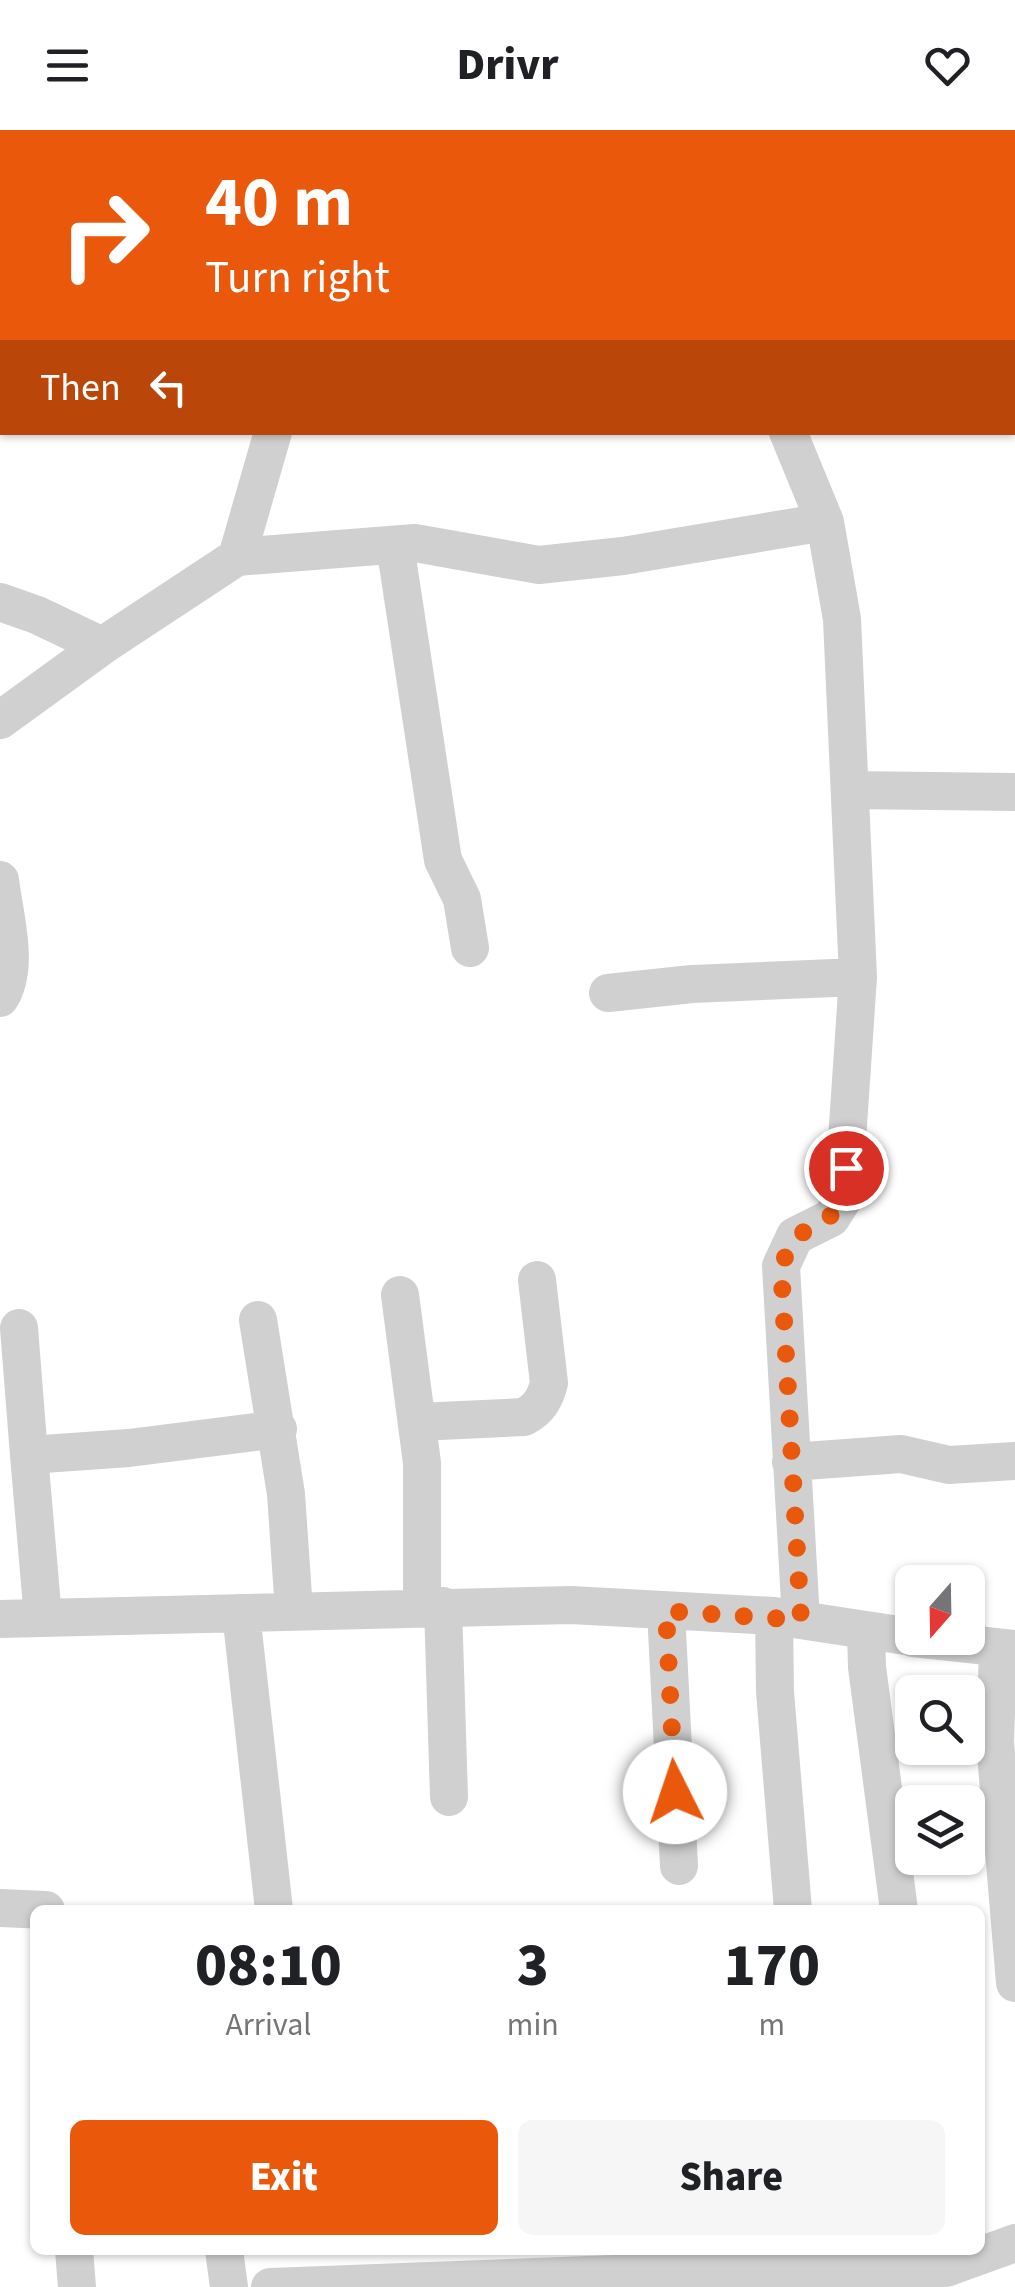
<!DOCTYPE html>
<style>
:root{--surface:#fff;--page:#f6f6f6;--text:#202124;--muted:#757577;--accent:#ea580c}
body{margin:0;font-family:"Source Sans 3",sans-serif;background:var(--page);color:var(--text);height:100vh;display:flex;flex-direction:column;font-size:38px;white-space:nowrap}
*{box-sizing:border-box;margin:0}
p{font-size:32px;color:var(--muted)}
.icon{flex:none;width:55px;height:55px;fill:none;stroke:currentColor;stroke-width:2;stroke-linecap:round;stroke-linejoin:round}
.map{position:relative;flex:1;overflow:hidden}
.sheet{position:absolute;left:30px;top:1775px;width:955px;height:350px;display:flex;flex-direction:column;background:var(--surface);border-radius:15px;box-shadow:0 2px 8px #0004}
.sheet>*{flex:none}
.guide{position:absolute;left:0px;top:0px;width:1015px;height:305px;box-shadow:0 2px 8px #0004;background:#ea580c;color:#fff;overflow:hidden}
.needle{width:65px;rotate:200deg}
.controls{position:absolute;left:895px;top:1435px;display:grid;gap:20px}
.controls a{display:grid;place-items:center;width:90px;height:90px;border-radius:15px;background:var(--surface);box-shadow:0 2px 8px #0004;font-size:50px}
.pin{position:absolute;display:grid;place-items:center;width:85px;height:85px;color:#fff;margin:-42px;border:5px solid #fff;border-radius:50%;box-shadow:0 2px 10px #0007}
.me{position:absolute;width:110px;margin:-55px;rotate:356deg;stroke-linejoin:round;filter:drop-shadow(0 0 8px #0008)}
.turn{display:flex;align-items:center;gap:35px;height:210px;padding:0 40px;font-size:45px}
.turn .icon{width:130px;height:130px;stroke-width:2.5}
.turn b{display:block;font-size:70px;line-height:85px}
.then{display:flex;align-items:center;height:95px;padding:0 40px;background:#0003;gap:20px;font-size:38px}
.eta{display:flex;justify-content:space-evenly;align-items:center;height:170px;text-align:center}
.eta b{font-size:60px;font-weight:800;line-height:70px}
.primary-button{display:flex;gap:20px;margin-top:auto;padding:20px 40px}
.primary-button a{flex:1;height:115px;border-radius:15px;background:var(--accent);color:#fff;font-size:40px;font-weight:800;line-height:115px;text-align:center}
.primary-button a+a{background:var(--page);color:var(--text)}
header{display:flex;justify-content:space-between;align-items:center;height:130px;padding:0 40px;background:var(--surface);font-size:45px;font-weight:800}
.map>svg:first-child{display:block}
</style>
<header><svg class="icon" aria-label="menu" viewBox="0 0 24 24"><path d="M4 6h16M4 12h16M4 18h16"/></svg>Drivr<svg class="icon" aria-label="heart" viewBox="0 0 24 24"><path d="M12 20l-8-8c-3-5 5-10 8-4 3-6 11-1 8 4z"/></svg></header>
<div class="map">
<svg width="1015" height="2157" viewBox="0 0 1015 2157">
<rect width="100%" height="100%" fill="#fff"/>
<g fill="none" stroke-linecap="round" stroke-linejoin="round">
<path stroke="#d0d0d0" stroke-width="38" d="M 358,2 L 359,0
M 788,302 L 825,392 L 842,489 L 858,847 L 843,1069 L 831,1088 L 795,1106 L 781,1136 L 801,1490
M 395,415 L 443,730 L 462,769 L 470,818
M 237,427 L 415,413 L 539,435 L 623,426 L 825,392
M 0,472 L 37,485 L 102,516 L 237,427 L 273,302
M 0,590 L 102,516
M 851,660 L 1015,662
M 0,750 C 4,785 20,837 0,868
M 608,863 L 692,854 L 858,847
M 400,1165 L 422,1333 L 422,1477
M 258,1190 L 286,1364 L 294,1481
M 19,1198 L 29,1325 L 129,1318 L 278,1299
M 418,1292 L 524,1287 C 539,1279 545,1269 549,1253 L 537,1150
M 29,1325 L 43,1488
M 791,1332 L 901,1324 L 949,1335 L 1015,1331
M 443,1476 L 449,1667
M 666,1481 L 679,1736
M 241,1483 L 274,1780
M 774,1486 L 775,1562 L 793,1780
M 0,1489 L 571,1475 L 774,1486 L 912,1507
M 866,1501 L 867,1537 L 899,1780
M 913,1508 L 1015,1519
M 998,1518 L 995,1612 L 1015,1853
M 0,1778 L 46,1780
M 74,2120 L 77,2157
M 224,2120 L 229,2157
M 270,2157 L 693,2141 L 946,2138 L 1015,2113"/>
<path stroke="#bdbdbd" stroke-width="52" d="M 623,0 L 631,2
M 1012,183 L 1015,186"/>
</g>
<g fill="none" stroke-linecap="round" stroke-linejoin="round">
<path stroke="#ea580c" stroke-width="18" stroke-dasharray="0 32.4" d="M 675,1662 L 666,1481 L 801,1490 L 781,1136 L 795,1106 C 835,1088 842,1082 846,1038"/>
</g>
</svg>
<div class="controls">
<a><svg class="needle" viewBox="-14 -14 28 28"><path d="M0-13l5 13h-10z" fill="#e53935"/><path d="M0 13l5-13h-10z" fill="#757577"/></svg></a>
<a><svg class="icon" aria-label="search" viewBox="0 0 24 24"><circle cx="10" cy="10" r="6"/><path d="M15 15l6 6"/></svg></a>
<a><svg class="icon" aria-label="layers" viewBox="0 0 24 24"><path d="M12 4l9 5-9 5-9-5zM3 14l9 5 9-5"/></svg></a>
</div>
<div class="pin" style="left:846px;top:1038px;background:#d93025"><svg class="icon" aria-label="arrive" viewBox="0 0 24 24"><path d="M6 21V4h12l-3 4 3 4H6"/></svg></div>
<svg class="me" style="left:675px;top:1662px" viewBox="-20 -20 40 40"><circle r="19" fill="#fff"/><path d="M0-13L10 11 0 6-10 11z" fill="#ea580c"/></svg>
<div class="guide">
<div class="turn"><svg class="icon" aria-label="right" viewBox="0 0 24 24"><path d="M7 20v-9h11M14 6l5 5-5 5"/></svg><div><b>40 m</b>Turn right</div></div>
<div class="then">Then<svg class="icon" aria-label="left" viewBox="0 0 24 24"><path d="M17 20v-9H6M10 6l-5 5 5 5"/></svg></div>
</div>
<section class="sheet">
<div class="eta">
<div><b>08:10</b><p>Arrival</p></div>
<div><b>3</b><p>min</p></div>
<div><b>170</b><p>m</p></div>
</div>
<div class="primary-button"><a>Exit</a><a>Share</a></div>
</section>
</div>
